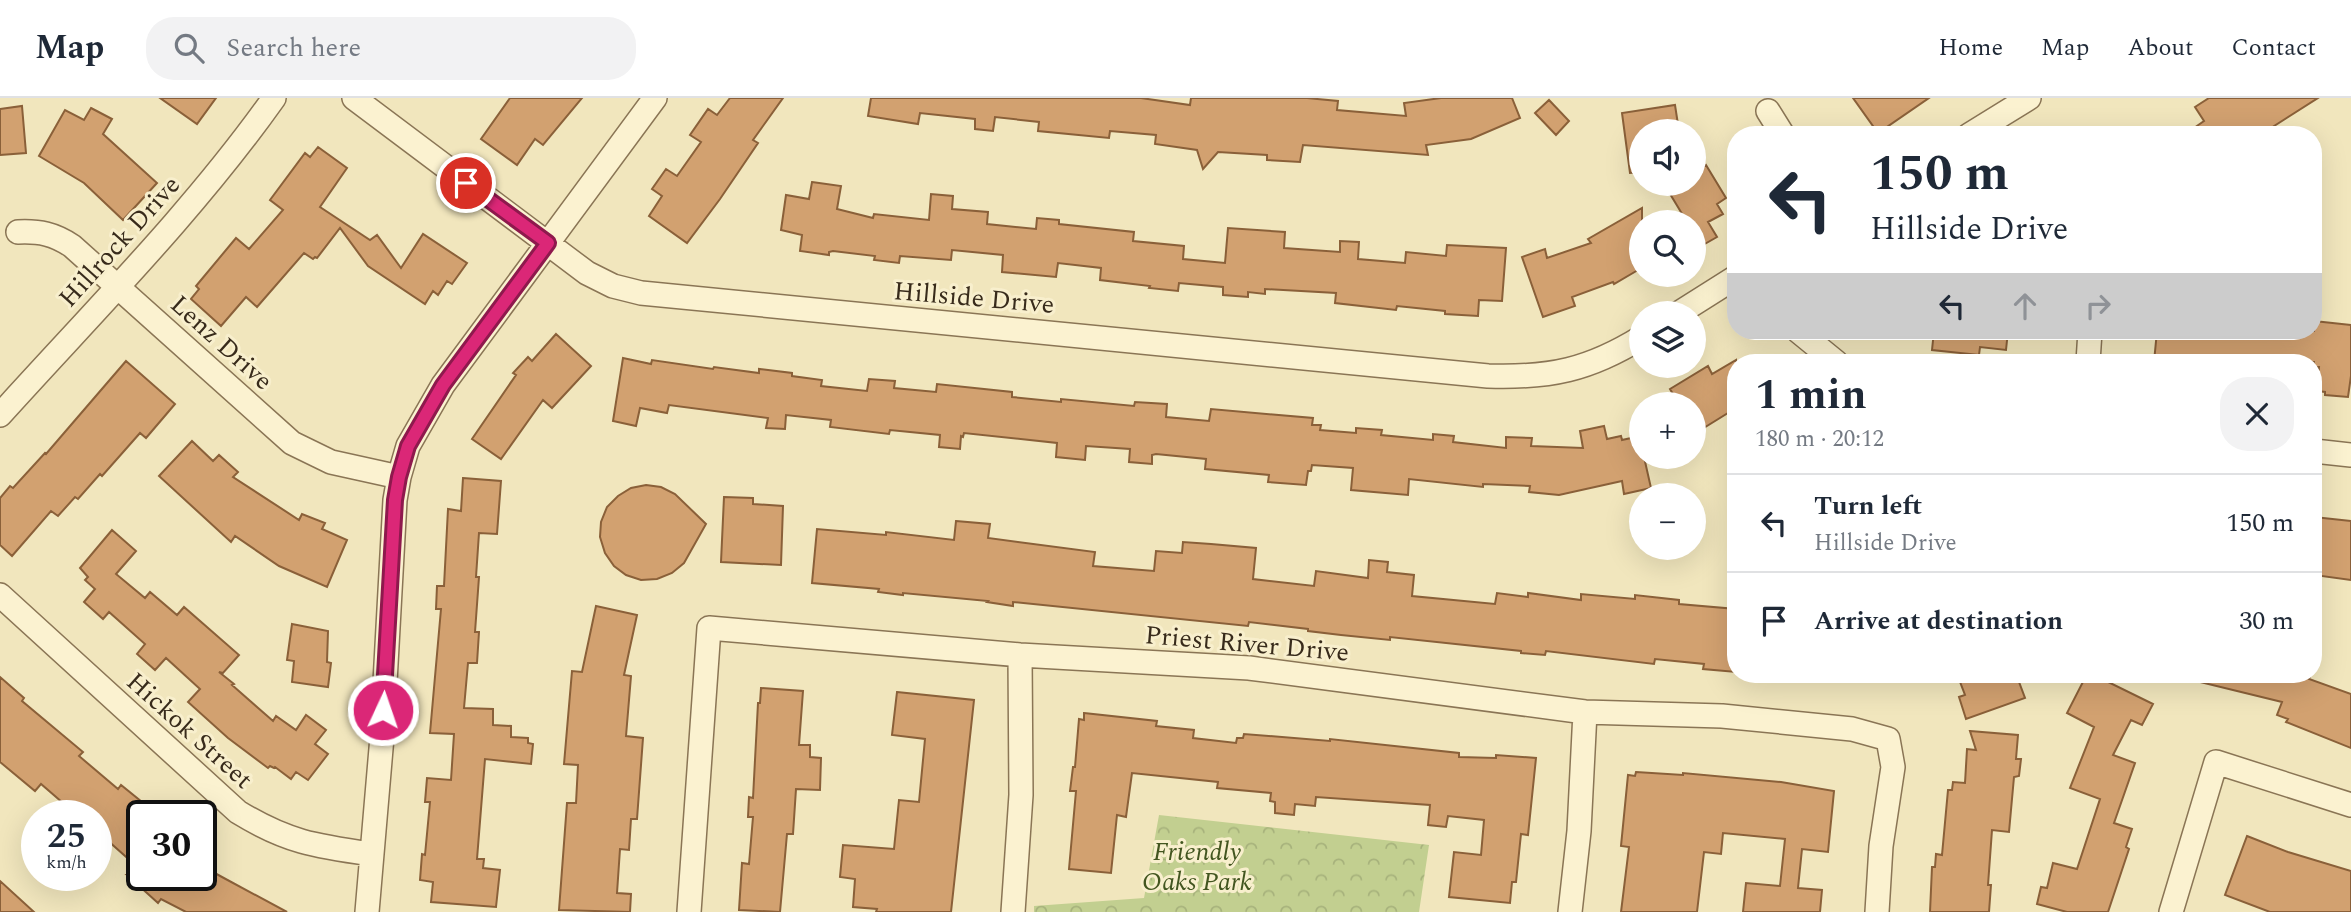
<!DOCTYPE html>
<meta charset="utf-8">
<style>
:root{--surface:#fff;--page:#f2f2f3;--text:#1f2937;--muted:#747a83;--line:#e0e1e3}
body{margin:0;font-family:Spectral,serif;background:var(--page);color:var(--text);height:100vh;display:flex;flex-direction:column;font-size:26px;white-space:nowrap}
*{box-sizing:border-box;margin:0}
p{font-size:23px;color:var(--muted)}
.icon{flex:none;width:38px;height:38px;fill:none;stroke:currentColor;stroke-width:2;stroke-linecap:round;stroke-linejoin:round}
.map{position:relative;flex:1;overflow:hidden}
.drawer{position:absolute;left:1727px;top:256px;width:595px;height:329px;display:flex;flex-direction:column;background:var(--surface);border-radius:28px;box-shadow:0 7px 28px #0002}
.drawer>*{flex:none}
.banner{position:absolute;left:1727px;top:28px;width:595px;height:214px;border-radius:28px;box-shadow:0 7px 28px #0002;background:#fff;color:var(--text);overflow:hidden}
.tools{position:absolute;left:1629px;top:21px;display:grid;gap:14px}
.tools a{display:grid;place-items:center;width:77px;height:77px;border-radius:50%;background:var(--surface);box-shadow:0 7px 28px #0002;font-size:35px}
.speed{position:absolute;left:21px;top:702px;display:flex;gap:14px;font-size:35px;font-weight:700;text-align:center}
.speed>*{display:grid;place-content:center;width:91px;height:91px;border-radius:50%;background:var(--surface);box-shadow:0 7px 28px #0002;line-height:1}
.speed small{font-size:18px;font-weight:400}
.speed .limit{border:4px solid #111;border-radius:10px;background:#fff;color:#111}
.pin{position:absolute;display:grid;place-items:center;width:60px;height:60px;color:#fff;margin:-30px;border:4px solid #fff;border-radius:50%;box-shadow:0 2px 7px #0007}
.me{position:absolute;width:77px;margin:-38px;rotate:3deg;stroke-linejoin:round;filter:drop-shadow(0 0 5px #0008)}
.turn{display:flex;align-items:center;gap:24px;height:147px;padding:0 28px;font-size:32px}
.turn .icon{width:91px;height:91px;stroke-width:2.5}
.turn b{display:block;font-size:49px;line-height:60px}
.lanes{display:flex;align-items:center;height:66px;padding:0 28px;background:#0003;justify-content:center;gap:35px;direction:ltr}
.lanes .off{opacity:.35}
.round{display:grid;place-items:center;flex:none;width:74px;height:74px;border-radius:28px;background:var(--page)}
.headline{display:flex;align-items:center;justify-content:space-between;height:119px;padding:0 28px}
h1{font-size:42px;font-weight:700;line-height:52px}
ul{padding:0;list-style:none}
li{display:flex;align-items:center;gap:21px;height:98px;padding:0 28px;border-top:2px solid var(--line)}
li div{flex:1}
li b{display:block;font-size:26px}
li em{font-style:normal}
header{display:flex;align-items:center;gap:42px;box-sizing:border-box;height:98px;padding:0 35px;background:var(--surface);border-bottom:2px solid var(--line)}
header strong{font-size:33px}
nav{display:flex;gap:38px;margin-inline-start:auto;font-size:24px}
.search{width:490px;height:63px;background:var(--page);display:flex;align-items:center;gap:18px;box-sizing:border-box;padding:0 24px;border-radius:28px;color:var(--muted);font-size:26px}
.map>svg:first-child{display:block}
</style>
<header>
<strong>Map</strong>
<div class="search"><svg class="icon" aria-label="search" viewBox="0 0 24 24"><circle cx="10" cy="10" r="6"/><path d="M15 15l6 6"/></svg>Search here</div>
<nav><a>Home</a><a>Map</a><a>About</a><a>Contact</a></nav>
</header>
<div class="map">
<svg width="2351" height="814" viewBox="0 0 2351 814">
<defs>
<pattern id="park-crowns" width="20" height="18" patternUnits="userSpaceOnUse" patternTransform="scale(1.75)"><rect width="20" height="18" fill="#c2cf90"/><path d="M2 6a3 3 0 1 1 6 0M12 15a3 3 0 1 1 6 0" fill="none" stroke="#a7b27c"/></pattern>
</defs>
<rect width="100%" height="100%" fill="#f1e6bd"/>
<path fill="url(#park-crowns)" d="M 1159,717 L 1429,747 L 1419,814 L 1034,814 L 1034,808 L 1144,800 Z"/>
<path fill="#d2a170" stroke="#8a6039" stroke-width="2" d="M 160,0 L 216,0 L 197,26 Z
M 510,0 L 582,0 L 543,47 L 535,41 L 517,67 L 481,41 Z
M 730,0 L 783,0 L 753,42 L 758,45 L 720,101 L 687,145 L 649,118 L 662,98 L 652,91 L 666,71 L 677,78 L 701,44 L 690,37 L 708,11 L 717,17 Z
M 871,0 L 1141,0 L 1190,7 L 1191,0 L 1307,0 L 1338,3 L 1337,12 L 1406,18 L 1404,5 L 1441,0 L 1512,0 L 1520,20 L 1471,41 L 1426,47 L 1428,57 L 1303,47 L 1300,64 L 1267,62 L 1267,57 L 1218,54 L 1203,71 L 1197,52 L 1155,46 L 1156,37 L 1110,33 L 1109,40 L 1038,33 L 1039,24 L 995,19 L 993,33 L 975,31 L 975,21 L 920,15 L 918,26 L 868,18 Z
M 1853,0 L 1929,0 L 1878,35 Z
M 2209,0 L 2318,0 L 2260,37 L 2184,37 L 2204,23 L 2195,9 Z
M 1549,2 L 1569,23 L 1556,37 L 1535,15 Z
M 1675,7 L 1679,33 L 1642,33 L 1642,74 L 1630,75 L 1622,15 Z
M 22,8 L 26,55 L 0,57 L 0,11 Z
M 91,10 L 112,21 L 103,36 L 157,85 L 123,122 L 84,85 L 39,58 L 65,12 L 84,22 Z
M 318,49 L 347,70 L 320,109 L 370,142 L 377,137 L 401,170 L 423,136 L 467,165 L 452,186 L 447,183 L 438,197 L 433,193 L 425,206 L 368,168 L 340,130 L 317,160 L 315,159 L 313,161 L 304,155 L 257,209 L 246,199 L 221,228 L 191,201 L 199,191 L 196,188 L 236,140 L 249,151 L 283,112 L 270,102 L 305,55 L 310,59 Z
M 1706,67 L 1726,100 L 1717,106 L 1723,116 L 1708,124 L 1717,139 L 1694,152 L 1694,124 L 1687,124 L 1664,86 L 1694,86 L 1694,75 Z
M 812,84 L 841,88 L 837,111 L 873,120 L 874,116 L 929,122 L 931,96 L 953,98 L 952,111 L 988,114 L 987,126 L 1036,131 L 1037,120 L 1059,122 L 1059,126 L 1134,134 L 1133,143 L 1184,148 L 1183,161 L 1225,165 L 1228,130 L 1285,134 L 1284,150 L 1340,154 L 1340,143 L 1359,144 L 1358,161 L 1405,165 L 1406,154 L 1446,158 L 1447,147 L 1506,150 L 1502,203 L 1479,202 L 1478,218 L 1445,216 L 1445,213 L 1397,208 L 1396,212 L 1335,205 L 1336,195 L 1265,191 L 1265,196 L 1248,194 L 1248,199 L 1223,197 L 1223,189 L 1179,185 L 1178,193 L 1149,190 L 1150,188 L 1100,182 L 1101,170 L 1058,165 L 1056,179 L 1002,174 L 1003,157 L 952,152 L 951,162 L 900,158 L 899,165 L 874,162 L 875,158 L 833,153 L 829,154 L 829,157 L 800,153 L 802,137 L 781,132 L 786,97 L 809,101 Z
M 1642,110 L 1642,156 L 1632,162 L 1638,172 L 1614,186 L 1613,184 L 1572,199 L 1575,208 L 1543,219 L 1522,159 L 1545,151 L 1547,160 L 1591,145 L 1588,141 Z
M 2314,223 L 2351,227 L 2351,278 L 2348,299 L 2325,297 L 2325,294 L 2317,293 L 2319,269 L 2314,269 L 2314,264 L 2154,264 L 2157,233 L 2211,233 L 2242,236 L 2242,233 L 2314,233 Z
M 1934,233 L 2008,233 L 2006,252 L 1980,249 L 1979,257 L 1932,252 Z
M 556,236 L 591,268 L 552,310 L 543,302 L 501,361 L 472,341 L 516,277 L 513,275 L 528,259 L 532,263 Z
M 623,260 L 651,266 L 652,262 L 713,271 L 714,269 L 759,275 L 759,271 L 792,275 L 792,278 L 822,282 L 821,288 L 867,293 L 869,281 L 895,283 L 894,290 L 936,294 L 937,286 L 1012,294 L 1012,299 L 1061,304 L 1061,301 L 1134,308 L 1135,304 L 1167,306 L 1166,319 L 1209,323 L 1211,311 L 1313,320 L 1312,327 L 1321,327 L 1320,332 L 1356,335 L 1356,330 L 1382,332 L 1381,337 L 1433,342 L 1433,336 L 1454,338 L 1453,344 L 1506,350 L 1506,339 L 1532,340 L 1531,348 L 1583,350 L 1580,333 L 1604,328 L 1607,341 L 1621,338 L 1622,342 L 1640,338 L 1642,359 L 1644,359 L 1651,390 L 1624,396 L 1622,383 L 1559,397 L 1529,394 L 1530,388 L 1483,386 L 1483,389 L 1409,381 L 1408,397 L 1351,392 L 1353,370 L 1312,367 L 1311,373 L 1308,373 L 1306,387 L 1268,384 L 1269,377 L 1205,371 L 1206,361 L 1156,356 L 1152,357 L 1152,366 L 1129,364 L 1130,351 L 1086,348 L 1085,362 L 1056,359 L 1057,345 L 964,335 L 963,339 L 961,338 L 960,351 L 939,349 L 940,337 L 890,332 L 889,336 L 830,329 L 831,322 L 786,317 L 785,331 L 766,330 L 768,320 L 669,307 L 667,315 L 640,310 L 636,328 L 613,323 Z
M 1736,262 L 1736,310 L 1694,336 L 1694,306 L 1679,306 L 1670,291 L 1708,268 L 1712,276 Z
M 126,263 L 175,306 L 146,340 L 140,335 L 102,378 L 100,376 L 78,401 L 75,399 L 58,418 L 51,413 L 12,458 L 0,447 L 0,400 L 10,388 L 13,390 L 45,355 L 46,356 Z
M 192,343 L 213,363 L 219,357 L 238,374 L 233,379 L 299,422 L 302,416 L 325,425 L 322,431 L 347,442 L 327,489 L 279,468 L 235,438 L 231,444 L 159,378 Z
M 463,380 L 501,383 L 497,436 L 479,435 L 476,479 L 479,479 L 475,534 L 479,534 L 477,565 L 468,565 L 464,610 L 493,611 L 493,627 L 511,628 L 511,639 L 528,640 L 528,645 L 533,646 L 531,666 L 485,661 L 477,761 L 484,761 L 483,770 L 500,772 L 496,809 L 431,804 L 433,784 L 420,782 L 422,756 L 425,757 L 430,704 L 425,704 L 427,680 L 451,682 L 454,636 L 430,635 L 441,511 L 436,511 L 437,488 L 444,488 L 448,411 L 461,413 Z
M 646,387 L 661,389 L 675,396 L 706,426 L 684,465 L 672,475 L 657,481 L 641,482 L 626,477 L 614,468 L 605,455 L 600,439 L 601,424 L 607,409 L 618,398 L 631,390 Z
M 724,399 L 753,400 L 753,406 L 783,408 L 781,467 L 721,464 Z
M 2314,419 L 2351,423 L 2351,482 L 2314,477 Z
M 956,423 L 990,426 L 988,440 L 1095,454 L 1093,468 L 1154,473 L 1156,453 L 1182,455 L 1183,444 L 1211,446 L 1256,450 L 1253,481 L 1314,488 L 1316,473 L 1368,480 L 1369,462 L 1388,464 L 1387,474 L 1414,477 L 1412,498 L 1495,506 L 1497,495 L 1528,499 L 1528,495 L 1581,502 L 1581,496 L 1635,501 L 1635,497 L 1679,502 L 1679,506 L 1736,511 L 1736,574 L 1703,571 L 1704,566 L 1655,561 L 1654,566 L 1546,553 L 1545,557 L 1521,555 L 1521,553 L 1390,539 L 1390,542 L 1341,537 L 1308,533 L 1308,531 L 1249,524 L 1248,528 L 1013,504 L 1013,508 L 987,504 L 988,503 L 903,495 L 903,497 L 878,494 L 879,491 L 812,485 L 817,431 L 886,437 L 886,434 L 954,442 Z
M 112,432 L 136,453 L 116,476 L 145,500 L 150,494 L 177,517 L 184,509 L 239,557 L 223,575 L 219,574 L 234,586 L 232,587 L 273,623 L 276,618 L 296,632 L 306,617 L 326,632 L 315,646 L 328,656 L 308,682 L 296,674 L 291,681 L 275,669 L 274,670 L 270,668 L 268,670 L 228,640 L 188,604 L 200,591 L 166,560 L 155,572 L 137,556 L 145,546 L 109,514 L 103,521 L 84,504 L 95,491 L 85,482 L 88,479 L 80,470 Z
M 596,508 L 637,517 L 624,577 L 631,578 L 626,638 L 643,640 L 637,721 L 631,721 L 629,752 L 620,751 L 617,795 L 631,796 L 630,814 L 559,812 L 567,705 L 576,705 L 578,667 L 564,666 L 572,573 L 582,574 Z
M 292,526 L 328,533 L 327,564 L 331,565 L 328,589 L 292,584 L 294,563 L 287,562 Z
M 1957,576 L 2016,576 L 2025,600 L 1966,621 L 1959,599 L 1965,597 Z
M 2087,576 L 2092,576 L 2153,606 L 2142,627 L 2131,622 L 2113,657 L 2135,665 L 2114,725 L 2132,731 L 2126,749 L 2129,751 L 2108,814 L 2067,814 L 2037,806 L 2041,789 L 2047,790 L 2053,765 L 2077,771 L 2100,701 L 2070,690 L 2094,629 L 2067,615 Z
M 2197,576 L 2311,576 L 2309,581 L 2351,596 L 2351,650 L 2286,624 L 2288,621 L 2277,617 L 2282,604 L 2196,583 Z
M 0,579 L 24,600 L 22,603 L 83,654 L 79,658 L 118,691 L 121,687 L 142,704 L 142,773 L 107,742 L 96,754 L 96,718 L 78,718 L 41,686 L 35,693 L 0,664 Z
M 761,590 L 803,593 L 799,647 L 810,647 L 810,659 L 821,660 L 820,692 L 796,691 L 793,736 L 787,736 L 780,814 L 739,812 L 742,765 L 749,766 L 753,719 L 748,719 L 749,699 L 753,700 L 758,605 L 760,605 Z
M 897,594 L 974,602 L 951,814 L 876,814 L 877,811 L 853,809 L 855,781 L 840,779 L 843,747 L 894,751 L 899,702 L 919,704 L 925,641 L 892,637 Z
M 1084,615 L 1157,623 L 1156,628 L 1194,632 L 1193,640 L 1236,645 L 1237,640 L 1243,640 L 1244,636 L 1330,643 L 1330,641 L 1459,655 L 1459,659 L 1496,660 L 1496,657 L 1536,660 L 1528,737 L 1521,736 L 1516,784 L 1512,784 L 1510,805 L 1449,799 L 1454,754 L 1481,757 L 1484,722 L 1448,718 L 1446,729 L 1428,727 L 1430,707 L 1316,699 L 1315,708 L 1295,706 L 1294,717 L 1275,715 L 1275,704 L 1270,703 L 1271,695 L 1217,690 L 1218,684 L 1132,675 L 1126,719 L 1117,717 L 1111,775 L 1069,771 L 1076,693 L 1070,693 L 1073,669 L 1075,669 L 1079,621 L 1084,622 Z
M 1970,633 L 2018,637 L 2016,661 L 2021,661 L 2019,678 L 2014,679 L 2009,734 L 1992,732 L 1988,787 L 1991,787 L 1989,814 L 1930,814 L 1932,769 L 1935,769 L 1936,756 L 1942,757 L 1948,692 L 1952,692 L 1953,684 L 1965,685 L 1967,651 L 1976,652 Z
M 1636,674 L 1683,677 L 1683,675 L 1781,684 L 1834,693 L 1828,754 L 1802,751 L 1798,790 L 1822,792 L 1820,814 L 1743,814 L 1746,785 L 1780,788 L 1785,741 L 1723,735 L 1721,756 L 1704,754 L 1697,814 L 1621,814 L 1629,749 L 1621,748 L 1628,677 L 1635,678 Z
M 2247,738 L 2288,754 L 2351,773 L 2351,814 L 2270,814 L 2225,797 Z
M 202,768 L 222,779 L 287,814 L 186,814 L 161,801 L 158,805 L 127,777 L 201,777 Z
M 0,783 L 34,814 L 0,814 Z"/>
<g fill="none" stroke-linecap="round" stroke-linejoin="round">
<g stroke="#8a7555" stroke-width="26">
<path id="minor" d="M 354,0 L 587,175 L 613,188 L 641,195 L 1488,278 C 1550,280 1589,272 1642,239
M 1768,13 L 1783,37
M 1969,37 L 2029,0
M 18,134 C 40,133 54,136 72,148 L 292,345 L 331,364 L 399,379
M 1679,215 L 1736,179
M 1798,233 L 1836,264
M 2088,264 L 2090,233
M 0,317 C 93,214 194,113 274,0
M 2314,353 L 2351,357
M 0,497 L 238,714 C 287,744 315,748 371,756
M 367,814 L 382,639 L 395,402 L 399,379 L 408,348 L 443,287 L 655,0
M 689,814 L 709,530 L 1020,557 L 1249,570 L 1585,614 L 1722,618 L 1852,631 L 1888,641 L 1893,669 L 1881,748 L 1877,814
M 1013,814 L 1021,697 L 1020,557
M 1570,814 L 1579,733 L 1585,614
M 2171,814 L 2216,664 L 2351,707"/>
</g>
<use href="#minor" stroke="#fbf2d0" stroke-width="23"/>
</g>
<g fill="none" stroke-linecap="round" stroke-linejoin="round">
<g stroke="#8e194d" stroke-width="18">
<path id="route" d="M 383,612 L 395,402 L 399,379 L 408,348 L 443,287 L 548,145 L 466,85"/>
</g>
<use href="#route" stroke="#db2777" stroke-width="12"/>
</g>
<g text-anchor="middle" stroke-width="6" stroke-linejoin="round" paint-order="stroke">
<g font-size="26" fill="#382b1b" stroke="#f8efcd">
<text transform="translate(119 143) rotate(-48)" y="9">Hillrock Drive</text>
<text transform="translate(974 199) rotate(5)" y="9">Hillside Drive</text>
<text transform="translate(222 244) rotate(42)" y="9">Lenz Drive</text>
<text transform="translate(1247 545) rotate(5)" y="9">Priest River Drive</text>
<text transform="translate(190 632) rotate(42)" y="9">Hickok Street</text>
</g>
<g font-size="26" font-style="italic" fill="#435620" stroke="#f8efcd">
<text x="1197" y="762">Friendly<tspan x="1197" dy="30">Oaks Park</tspan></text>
</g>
</g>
</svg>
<div class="tools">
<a><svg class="icon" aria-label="sound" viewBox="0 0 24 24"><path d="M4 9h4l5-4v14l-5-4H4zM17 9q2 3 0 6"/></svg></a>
<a><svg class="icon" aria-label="search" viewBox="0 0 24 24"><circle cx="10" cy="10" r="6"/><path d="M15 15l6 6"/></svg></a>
<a><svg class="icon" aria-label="layers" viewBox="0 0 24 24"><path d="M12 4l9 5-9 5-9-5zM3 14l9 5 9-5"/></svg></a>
<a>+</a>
<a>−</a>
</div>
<div class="speed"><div>25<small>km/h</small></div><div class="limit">30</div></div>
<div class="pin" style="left:466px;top:85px;background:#d93025"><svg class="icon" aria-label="arrive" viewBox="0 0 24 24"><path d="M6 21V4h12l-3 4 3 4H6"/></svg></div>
<svg class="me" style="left:383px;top:612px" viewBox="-20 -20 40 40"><circle r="17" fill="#db2777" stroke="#fff" stroke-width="3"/><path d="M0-11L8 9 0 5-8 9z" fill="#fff"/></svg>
<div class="banner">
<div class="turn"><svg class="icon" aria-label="left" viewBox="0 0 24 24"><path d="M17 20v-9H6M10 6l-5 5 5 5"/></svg><div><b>150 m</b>Hillside Drive</div></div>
<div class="lanes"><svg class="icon" aria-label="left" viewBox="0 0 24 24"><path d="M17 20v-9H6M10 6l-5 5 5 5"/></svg><svg class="icon off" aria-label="ahead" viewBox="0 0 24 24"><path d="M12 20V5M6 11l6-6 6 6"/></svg><svg class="icon off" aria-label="right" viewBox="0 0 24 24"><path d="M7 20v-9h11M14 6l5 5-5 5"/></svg></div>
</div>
<section class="drawer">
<div class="headline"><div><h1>1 min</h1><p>180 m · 20:12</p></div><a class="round"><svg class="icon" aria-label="close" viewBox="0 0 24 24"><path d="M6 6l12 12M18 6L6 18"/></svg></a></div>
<ul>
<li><svg class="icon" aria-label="left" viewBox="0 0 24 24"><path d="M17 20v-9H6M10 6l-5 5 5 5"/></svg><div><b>Turn left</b><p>Hillside Drive</p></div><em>150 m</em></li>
<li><svg class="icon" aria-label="arrive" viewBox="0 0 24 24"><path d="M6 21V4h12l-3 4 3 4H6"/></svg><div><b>Arrive at destination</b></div><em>30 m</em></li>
</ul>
</section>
</div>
